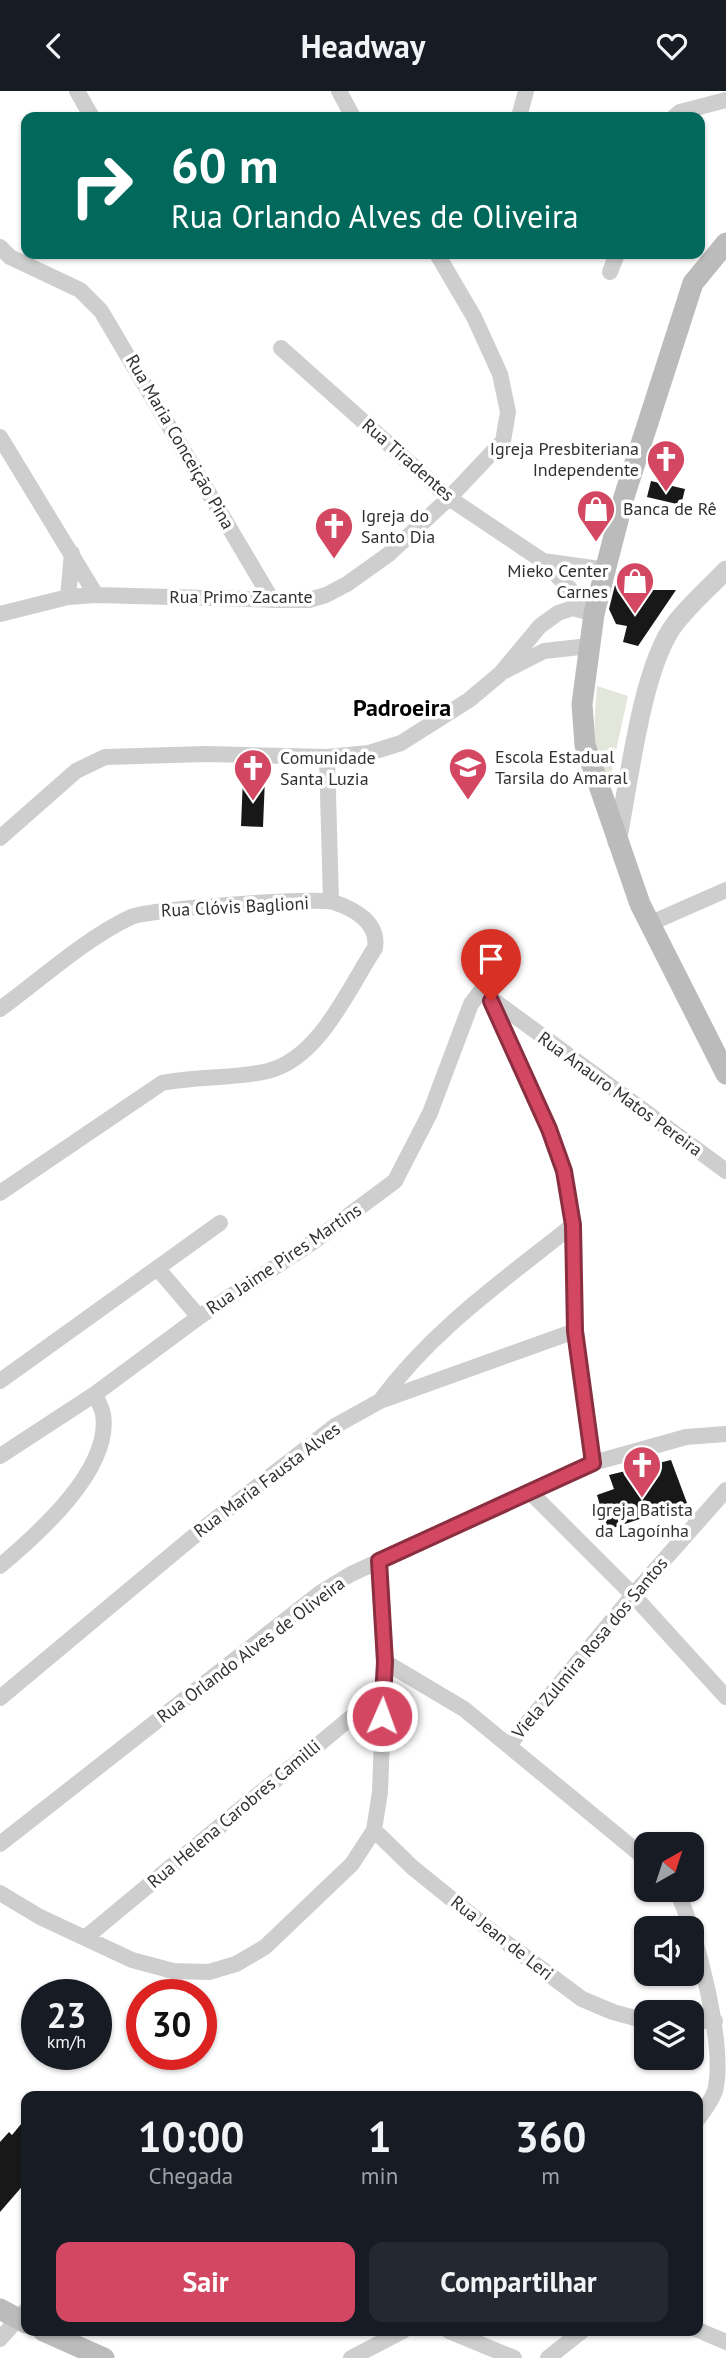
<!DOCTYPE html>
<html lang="pt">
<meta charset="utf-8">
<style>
:root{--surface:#171b24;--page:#242831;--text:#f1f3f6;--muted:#9ea1a6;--accent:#d44762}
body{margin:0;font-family:"PT Sans",sans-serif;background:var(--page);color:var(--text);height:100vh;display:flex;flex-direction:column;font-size:26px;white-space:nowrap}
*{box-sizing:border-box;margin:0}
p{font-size:23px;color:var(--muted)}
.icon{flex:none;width:38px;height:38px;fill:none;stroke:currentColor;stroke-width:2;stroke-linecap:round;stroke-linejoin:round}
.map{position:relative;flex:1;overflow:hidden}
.side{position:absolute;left:21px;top:2000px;width:682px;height:245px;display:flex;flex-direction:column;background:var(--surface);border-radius:14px;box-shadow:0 2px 5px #0004}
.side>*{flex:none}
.guide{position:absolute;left:21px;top:21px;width:684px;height:147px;border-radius:14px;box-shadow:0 2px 5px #0004;background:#00695c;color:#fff;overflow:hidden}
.needle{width:46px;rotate:39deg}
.fabs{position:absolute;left:634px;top:1741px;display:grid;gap:14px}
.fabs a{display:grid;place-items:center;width:70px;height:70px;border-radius:14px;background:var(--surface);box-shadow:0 2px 5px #0004;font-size:35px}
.speed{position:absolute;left:21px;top:1888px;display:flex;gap:14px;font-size:35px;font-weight:700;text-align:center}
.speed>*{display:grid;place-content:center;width:91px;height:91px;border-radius:50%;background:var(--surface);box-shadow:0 2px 5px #0004;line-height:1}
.speed small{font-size:18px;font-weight:400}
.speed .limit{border:10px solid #d22;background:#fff;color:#111}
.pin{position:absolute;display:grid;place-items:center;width:60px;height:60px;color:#fff;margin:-72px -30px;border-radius:50% 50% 50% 0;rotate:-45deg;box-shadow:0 0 7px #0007}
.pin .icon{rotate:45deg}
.me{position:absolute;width:77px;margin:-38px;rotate:2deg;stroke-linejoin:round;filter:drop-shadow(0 0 5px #0008)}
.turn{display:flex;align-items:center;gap:24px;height:147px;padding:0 35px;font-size:32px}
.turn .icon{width:91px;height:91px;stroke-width:2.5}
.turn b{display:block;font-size:49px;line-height:60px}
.eta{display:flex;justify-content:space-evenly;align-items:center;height:119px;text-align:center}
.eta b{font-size:42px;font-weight:600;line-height:49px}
.cta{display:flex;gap:14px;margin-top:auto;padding:14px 35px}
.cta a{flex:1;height:80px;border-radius:14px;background:var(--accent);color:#fff;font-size:28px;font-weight:600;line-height:80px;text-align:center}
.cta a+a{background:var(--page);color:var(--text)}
header{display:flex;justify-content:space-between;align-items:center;height:91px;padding:0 35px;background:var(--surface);font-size:32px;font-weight:600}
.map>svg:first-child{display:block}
</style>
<header><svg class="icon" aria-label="back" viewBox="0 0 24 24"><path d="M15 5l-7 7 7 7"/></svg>Headway<svg class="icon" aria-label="heart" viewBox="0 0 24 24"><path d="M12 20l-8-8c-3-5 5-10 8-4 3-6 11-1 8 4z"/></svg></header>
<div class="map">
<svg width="726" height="2267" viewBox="0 0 726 2267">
<rect width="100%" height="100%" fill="#fff"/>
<path fill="#e3e7db" d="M 597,595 L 628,605 L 609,692 C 589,672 595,621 597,595 Z"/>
<path fill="#181818" d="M 651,390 L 685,398 L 681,414 L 647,406 Z
M 615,494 L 640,499 L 676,499 L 638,555 L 623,551 L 627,535 L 616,533 L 609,518 Z
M 243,686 L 265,687 L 263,736 L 241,735 Z
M 671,1369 L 687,1412 L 607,1439 L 597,1404 L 614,1398 L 609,1384 Z
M 26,2027 L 26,2091 L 0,2121 L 0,2051 L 9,2041 L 12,2044 Z"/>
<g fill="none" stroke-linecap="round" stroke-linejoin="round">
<path stroke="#cecece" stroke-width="16" d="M 77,0 L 92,26
M 339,0 L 353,26
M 519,26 L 526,0
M 674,26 L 680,21 L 726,9
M 0,156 L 10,166 L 80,199 L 101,220 L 272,509
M 610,181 L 617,163
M 281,257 L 449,407 L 543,470 L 592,521
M 0,346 L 96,504
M 543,470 L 607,479
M 68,506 L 72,462
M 0,523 L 68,506 L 96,504 L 281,509 L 309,509 L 326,504 L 347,493 L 389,463 L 449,407 L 503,350 L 508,321 L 500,283 L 474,226 L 437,163
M 505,580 L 544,560 L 589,555
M 327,666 L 331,810
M 0,747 L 76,680 L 105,666 L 206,663 L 327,666 L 369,662 L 401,652 L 469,609 L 500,583 L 540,535 L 558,522 L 573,517 L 594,523
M 651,832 L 726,799
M 492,912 L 549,1038 L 564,1080 L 573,1134 L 575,1240 L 593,1372
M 0,918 C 41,888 86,847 131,826 C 149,818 315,806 333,811 C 355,818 379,832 375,857 C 348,898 320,967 268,980 C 233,988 197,985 162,992 L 0,1102
M 158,1178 L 199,1226
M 0,1290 L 220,1132
M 380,1310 C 433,1238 504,1189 573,1134
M 0,1365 L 95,1303 L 199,1226 L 313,1151 L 395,1090 L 430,1022 L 471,913 L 481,900 L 726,1080
M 530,1401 L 633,1504 L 726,1606
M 0,1475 C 38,1443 112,1378 103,1323 C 102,1317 97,1309 95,1303
M 385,1571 L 464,1618 L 646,1768
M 0,1607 L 200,1440 L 335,1335 L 380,1310 L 575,1240
M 509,1654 L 633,1504 L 726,1399
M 374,1739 L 412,1776 L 496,1844 L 582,1908 L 613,1921 L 646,1930
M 0,1753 L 320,1502 L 351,1483 L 593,1372 L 686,1346 L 726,1343
M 676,1799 C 697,1840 726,1957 715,2000 C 711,2010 704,2020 698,2028
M 0,1802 L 40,1826 L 132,1869 L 173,1880 L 209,1881 L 236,1873 L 265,1856 L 352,1773 L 374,1739 L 380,1701 L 385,1571 L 379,1470
M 85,1847 L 383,1600
M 691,1930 L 715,1930
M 698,2239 L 726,2251
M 449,2240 L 514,2267
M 0,2248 L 26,2219
M 351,2267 L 403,2240
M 548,2267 L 582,2240"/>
<path stroke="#cecece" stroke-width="19" d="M 617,751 C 629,693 641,579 674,534 C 689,514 709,497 726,479"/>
<path stroke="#bbb" stroke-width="21" d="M 726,152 L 693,192 L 624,406 L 594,523 L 582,613 L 585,654 L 640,813 L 726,983
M 0,2218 L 26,2232
M 43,2240 L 104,2267"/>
</g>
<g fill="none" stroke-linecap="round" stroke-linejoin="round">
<g stroke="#8a2e40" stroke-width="18">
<path id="route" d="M 382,1625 L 385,1571 L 379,1470 L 593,1372 L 575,1240 L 573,1134 L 564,1080 L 549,1038 L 491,910"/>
</g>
<use href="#route" stroke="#d44762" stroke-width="12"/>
</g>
<defs>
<g id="church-pin" transform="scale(2.0125)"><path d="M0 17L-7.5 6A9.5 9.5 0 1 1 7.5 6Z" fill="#d44762" stroke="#fff"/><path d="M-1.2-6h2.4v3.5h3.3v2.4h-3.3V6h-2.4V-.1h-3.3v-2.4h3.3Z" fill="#fff"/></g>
<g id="shop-pin" transform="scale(2.0125)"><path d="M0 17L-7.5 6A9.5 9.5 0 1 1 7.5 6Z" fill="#d44762" stroke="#fff"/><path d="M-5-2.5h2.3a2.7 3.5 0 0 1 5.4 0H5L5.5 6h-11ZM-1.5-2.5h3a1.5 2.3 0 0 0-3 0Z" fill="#fff"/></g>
<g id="school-pin" transform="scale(2.0125)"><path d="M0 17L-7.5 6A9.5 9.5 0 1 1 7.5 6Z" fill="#d44762" stroke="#fff"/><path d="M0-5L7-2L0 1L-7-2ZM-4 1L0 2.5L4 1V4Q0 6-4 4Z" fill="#fff"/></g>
</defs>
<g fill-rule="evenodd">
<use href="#church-pin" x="666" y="368"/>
<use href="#shop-pin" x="596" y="418"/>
<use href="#church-pin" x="334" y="435"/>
<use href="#shop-pin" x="635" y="490"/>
<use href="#school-pin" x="468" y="676"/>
<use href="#church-pin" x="253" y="677"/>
<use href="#church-pin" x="642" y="1374"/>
</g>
<g text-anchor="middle" stroke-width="7" stroke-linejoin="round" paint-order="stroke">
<g font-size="18" fill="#313131" stroke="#fff">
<text transform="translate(180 351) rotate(60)" y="6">Rua Maria Conceição Pina</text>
<text transform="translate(408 369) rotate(41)" y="6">Rua Tiradentes</text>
<text x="241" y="512">Rua Primo Zacante</text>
<text transform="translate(235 816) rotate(-3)" y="6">Rua Clóvis Baglioni</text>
<text transform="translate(620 1003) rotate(36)" y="6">Rua Anauro Matos Pereira</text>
<text transform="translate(284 1168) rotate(-34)" y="6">Rua Jaime Pires Martins</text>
<text transform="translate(267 1389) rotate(-37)" y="6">Rua Maria Fausta Alves</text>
<text transform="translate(590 1557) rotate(-50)" y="6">Viela Zulmira Rosa dos Santos</text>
<text transform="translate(251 1559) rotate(-37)" y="6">Rua Orlando Alves de Oliveira</text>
<text transform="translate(234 1723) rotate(-40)" y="6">Rua Helena Carobres Camilli</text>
<text transform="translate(502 1847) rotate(38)" y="6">Rua Jean de Leri</text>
</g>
<g font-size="18" fill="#313131" stroke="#fff" text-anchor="start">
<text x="639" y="364" text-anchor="end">Igreja Presbiteriana<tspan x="639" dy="21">Independente</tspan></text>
<text x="623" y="424">Banca de Rê</text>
<text x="361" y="431">Igreja do<tspan x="361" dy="21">Santo Dia</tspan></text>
<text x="608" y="486" text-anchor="end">Mieko Center<tspan x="608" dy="21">Carnes</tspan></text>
<text x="495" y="672">Escola Estadual<tspan x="495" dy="21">Tarsila do Amaral</tspan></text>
<text x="280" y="673">Comunidade<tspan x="280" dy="21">Santa Luzia</tspan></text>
<text x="642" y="1425" text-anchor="middle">Igreja Batista<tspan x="642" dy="21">da Lagoínha</tspan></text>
</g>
<g font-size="24" font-weight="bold" fill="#000" stroke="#fff">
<text x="402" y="625">Padroeira</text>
</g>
</g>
</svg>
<div class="fabs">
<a><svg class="needle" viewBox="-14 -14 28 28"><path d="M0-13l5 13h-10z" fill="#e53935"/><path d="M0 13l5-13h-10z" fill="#9ea1a6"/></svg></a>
<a><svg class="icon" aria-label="sound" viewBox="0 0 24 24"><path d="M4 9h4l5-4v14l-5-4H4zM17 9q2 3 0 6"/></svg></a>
<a><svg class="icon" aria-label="layers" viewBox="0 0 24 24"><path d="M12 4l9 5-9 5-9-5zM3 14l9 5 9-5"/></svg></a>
</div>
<div class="speed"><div>23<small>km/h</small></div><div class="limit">30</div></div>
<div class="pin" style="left:491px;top:910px;background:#d93025"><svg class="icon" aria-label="arrive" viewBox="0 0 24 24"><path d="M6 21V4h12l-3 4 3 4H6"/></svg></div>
<svg class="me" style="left:382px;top:1625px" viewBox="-20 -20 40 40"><circle r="17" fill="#d44762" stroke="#fff" stroke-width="3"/><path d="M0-11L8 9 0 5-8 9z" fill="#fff"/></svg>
<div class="guide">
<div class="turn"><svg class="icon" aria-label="right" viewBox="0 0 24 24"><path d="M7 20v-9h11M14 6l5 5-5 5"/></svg><div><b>60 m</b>Rua Orlando Alves de Oliveira</div></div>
</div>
<section class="side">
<div class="eta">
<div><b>10:00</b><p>Chegada</p></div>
<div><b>1</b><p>min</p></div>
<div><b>360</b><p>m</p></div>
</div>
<div class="cta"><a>Sair</a><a>Compartilhar</a></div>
</section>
</div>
